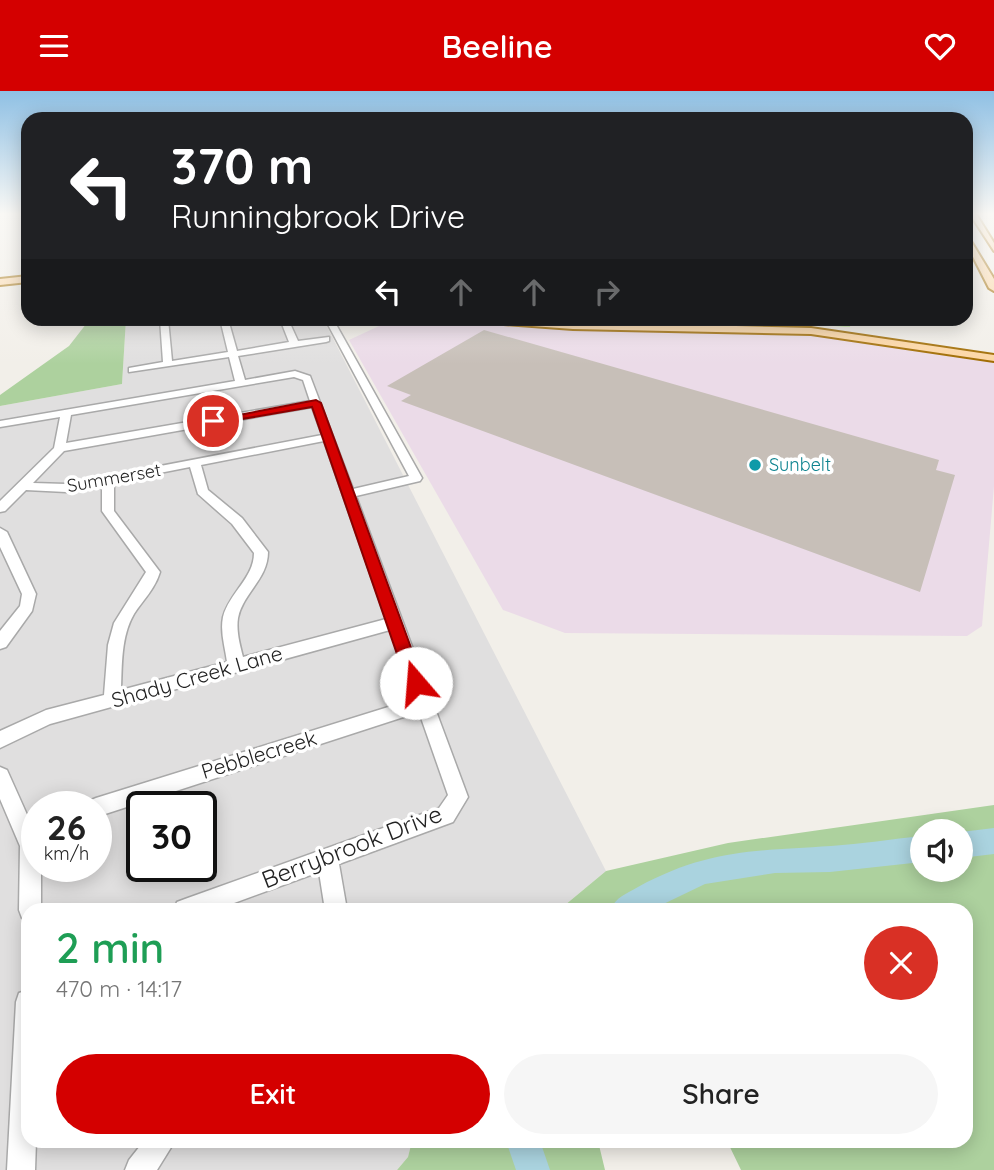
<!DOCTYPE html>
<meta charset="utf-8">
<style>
:root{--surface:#fff;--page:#f6f6f6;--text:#222;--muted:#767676;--accent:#d40000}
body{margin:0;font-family:Quicksand,sans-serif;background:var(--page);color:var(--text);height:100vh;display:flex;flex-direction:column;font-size:26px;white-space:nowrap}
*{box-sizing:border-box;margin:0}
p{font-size:23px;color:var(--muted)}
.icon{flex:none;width:38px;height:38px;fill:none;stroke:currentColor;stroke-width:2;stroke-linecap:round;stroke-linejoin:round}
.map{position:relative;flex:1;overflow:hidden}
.details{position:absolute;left:21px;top:812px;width:952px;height:245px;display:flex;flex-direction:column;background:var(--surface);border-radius:21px;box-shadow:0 4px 18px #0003}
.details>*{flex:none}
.top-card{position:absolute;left:21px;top:21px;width:952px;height:214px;border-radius:21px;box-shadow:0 4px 18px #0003;background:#202124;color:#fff;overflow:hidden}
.fabs{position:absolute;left:910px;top:728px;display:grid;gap:14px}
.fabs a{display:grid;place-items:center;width:63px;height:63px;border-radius:50%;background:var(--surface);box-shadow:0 4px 18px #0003;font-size:35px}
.speed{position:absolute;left:21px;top:700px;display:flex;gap:14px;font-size:35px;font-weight:700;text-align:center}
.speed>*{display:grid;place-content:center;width:91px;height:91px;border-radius:50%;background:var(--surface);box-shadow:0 4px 18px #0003;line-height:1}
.speed small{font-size:18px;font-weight:400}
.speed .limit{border:4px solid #111;border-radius:10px;background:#fff;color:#111}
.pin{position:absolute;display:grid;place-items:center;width:60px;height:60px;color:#fff;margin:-30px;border:4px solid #fff;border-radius:50%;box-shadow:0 2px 7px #0007}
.me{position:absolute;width:77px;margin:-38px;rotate:342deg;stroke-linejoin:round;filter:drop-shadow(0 0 5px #0008)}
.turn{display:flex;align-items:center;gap:24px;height:147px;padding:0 35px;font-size:32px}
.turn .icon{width:91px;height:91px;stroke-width:2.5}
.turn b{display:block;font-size:49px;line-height:60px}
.lanes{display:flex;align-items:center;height:66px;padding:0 35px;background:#0003;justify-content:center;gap:35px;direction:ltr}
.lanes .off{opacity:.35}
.round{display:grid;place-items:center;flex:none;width:74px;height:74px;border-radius:37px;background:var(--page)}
.head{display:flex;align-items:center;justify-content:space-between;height:119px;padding:0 35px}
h1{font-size:42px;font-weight:600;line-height:52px;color:#1e9e55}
.action{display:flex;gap:14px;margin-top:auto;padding:14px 35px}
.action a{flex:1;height:80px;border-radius:42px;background:var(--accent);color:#fff;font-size:28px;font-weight:600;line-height:80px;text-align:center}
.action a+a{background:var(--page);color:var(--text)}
header{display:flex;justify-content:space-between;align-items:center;height:91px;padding:0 35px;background:var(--accent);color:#fff;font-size:32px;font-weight:600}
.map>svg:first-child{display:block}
</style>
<header><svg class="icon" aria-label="menu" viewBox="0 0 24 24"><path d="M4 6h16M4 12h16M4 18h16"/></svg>Beeline<svg class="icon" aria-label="heart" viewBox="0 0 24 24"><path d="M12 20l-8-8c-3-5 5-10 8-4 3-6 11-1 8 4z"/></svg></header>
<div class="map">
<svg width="994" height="1079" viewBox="0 0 994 1079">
<rect width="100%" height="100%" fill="#f2efe9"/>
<path fill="#e0dfdf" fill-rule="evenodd" d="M 126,228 L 323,228 L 606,780 L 559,819 L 28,819 L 28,1050 L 412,1050 L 408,1066 L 397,1079 L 0,1079 L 0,315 L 122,293 ZM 37,716 L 96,716 L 96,775 L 37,775 ZM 142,716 L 201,716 L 201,775 L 142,775 Z"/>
<path fill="#ebdbe8" d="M 394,228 L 456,228 L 503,234 L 595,239 L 798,242 L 869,249 L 994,270 L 994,395 L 982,535 L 967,545 L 565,542 L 503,519 L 349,249 Z"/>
<path fill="#cdebb0" d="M 755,228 L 843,228 L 851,232 L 850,236 L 845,236 Z"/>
<path fill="#add19e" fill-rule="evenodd" d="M 90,228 L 126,228 L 122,293 L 0,315 L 0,304 L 69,255 Z
M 994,714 L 994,1079 L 741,1079 L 727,1050 L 966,1050 L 966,819 L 559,819 L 606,780 L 728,752 ZM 961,740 L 961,779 L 922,779 L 922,740 Z
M 412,1050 L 598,1050 L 605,1079 L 397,1079 L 408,1066 Z"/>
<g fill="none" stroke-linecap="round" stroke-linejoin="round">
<path fill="#aad3df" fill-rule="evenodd" d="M 994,737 L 994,763 L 961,767 L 961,741 Z
M 922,745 L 922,771 L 830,781 L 775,782 L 705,793 L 651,819 L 610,819 C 616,806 626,803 638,796 C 708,758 755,760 831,755 C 861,753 892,748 922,745 Z
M 506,1050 L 540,1050 L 550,1079 L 516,1079 Z"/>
</g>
<path fill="#c7bfb8" d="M 484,239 L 939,369 L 936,379 L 955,384 L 920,501 L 401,310 L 411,304 L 387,295 Z"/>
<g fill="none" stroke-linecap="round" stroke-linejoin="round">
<g stroke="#a9a9a9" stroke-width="3">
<path id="minor" d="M 160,228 L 168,228 L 172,270 L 228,261 L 220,228 L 228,228 L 237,260 L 289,251 L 280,228 L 288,228 L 298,250 L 329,246 L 329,250 L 326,251 L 238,265 L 245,289 L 295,280 L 310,285 L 353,398 L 409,385 L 325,228 L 333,228 L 422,387 L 420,390 L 356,405 L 468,706 L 453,731 L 339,773 L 347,819 L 325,819 L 319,781 L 215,819 L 174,819 L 177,811 L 185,808 L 439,717 L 448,704 L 419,621 L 96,726 L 96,716 L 87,716 L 89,710 L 96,707 L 414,608 L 390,539 L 50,633 L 0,657 L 0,640 L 46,619 L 104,604 L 108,554 L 114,532 L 146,481 L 102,420 L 102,394 L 66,401 L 26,399 L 5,420 L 0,421 L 0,410 L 54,357 L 60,326 L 0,336 L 0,330 L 235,290 L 229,266 L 129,281 L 129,277 L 163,271 ZM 294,286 L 303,289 L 310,310 L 66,352 L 71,324 ZM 312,316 L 322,344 L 66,393 L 33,392 L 64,360 ZM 324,350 L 386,528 L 243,566 C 240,554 236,540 238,527 C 243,502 268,488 268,461 L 242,427 L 208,399 L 201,374 ZM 190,376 L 198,403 L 232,433 L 254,462 C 254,487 229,502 223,526 C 220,541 225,556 227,571 L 121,599 C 122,574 121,545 134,523 C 143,509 155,498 160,481 L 114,420 L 114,391 Z
M 0,437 L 7,441 L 36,503 L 32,520 L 6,556 L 0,558 L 0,540 L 20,515 L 22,503 L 0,456 Z
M 0,676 L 7,679 L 37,746 L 37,775 L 41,775 L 41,819 L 28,819 L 28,829 L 22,827 L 19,819 L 20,755 L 0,708 Z
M 28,899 L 28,1050 L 36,1050 L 35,1079 L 7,1079 L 16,911 L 19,902 Z
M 144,1050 L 175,1050 L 157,1079 L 125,1079 L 129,1069 Z"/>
</g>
<g stroke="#a06b00" stroke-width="4">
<path id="major" d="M 970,123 L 976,123 L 994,152 L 994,160 Z
M 966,142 L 994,188 L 994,200 L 989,197 L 966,152 Z
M 28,185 L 28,191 L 0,194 L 0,188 Z
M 471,228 L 811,237 L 994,264 L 994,270 L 811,243 L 573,238 L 476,231 Z"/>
</g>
<use href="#minor" fill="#fff" fill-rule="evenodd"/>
<use href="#major" fill="#fcd6a4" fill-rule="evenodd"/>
</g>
<linearGradient id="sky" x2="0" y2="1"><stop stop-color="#8fc0e4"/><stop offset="0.45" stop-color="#f9f8f5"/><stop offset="1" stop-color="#f9f8f5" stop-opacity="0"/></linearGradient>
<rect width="994" height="273" fill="url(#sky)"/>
<path fill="#d40000" stroke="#8a0000" stroke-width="2" d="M 316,309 L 321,312 L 424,592 L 422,597 L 410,597 L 407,592 L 312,316 L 213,333 L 208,330 Z"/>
<circle fill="#0f9aa8" stroke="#fff" stroke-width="2.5" cx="755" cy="374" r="7"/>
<g text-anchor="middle" stroke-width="7" stroke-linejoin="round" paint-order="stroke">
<g font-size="18" fill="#0d838f" stroke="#fff" text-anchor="start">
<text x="769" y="380">Sunbelt</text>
</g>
<g font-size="18" fill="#222" stroke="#fff">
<text transform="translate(114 387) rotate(-10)" y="6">Summerset</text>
</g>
<g font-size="21" fill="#222" stroke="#fff">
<text transform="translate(197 586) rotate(-16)" y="7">Shady Creek Lane</text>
<text transform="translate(259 664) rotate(-17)" y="7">Pebblecreek</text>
</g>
<g font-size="24" fill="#222" stroke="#fff">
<text transform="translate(352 756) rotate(-21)" y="8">Berrybrook Drive</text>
</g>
</g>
</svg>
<div class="fabs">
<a><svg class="icon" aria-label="sound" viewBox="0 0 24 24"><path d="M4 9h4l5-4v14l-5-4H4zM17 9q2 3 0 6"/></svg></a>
</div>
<div class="speed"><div>26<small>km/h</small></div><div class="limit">30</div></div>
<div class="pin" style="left:213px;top:330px;background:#d93025"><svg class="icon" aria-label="arrive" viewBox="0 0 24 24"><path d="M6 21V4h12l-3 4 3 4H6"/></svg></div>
<svg class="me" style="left:416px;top:592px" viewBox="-20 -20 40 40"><circle r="19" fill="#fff"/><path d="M0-13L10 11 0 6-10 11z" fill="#d40000"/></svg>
<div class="top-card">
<div class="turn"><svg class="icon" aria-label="left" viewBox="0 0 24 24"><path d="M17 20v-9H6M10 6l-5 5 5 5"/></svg><div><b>370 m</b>Runningbrook Drive</div></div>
<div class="lanes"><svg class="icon" aria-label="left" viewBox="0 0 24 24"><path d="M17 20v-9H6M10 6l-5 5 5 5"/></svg><svg class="icon off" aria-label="ahead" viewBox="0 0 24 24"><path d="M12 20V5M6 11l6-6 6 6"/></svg><svg class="icon off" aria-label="ahead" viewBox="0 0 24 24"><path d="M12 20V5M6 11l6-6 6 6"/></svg><svg class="icon off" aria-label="right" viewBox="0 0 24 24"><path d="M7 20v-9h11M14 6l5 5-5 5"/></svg></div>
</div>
<section class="details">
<div class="head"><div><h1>2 min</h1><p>470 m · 14:17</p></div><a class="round" style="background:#d93025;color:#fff"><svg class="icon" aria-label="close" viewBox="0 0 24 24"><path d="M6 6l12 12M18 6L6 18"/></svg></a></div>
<div class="action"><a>Exit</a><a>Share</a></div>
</section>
</div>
